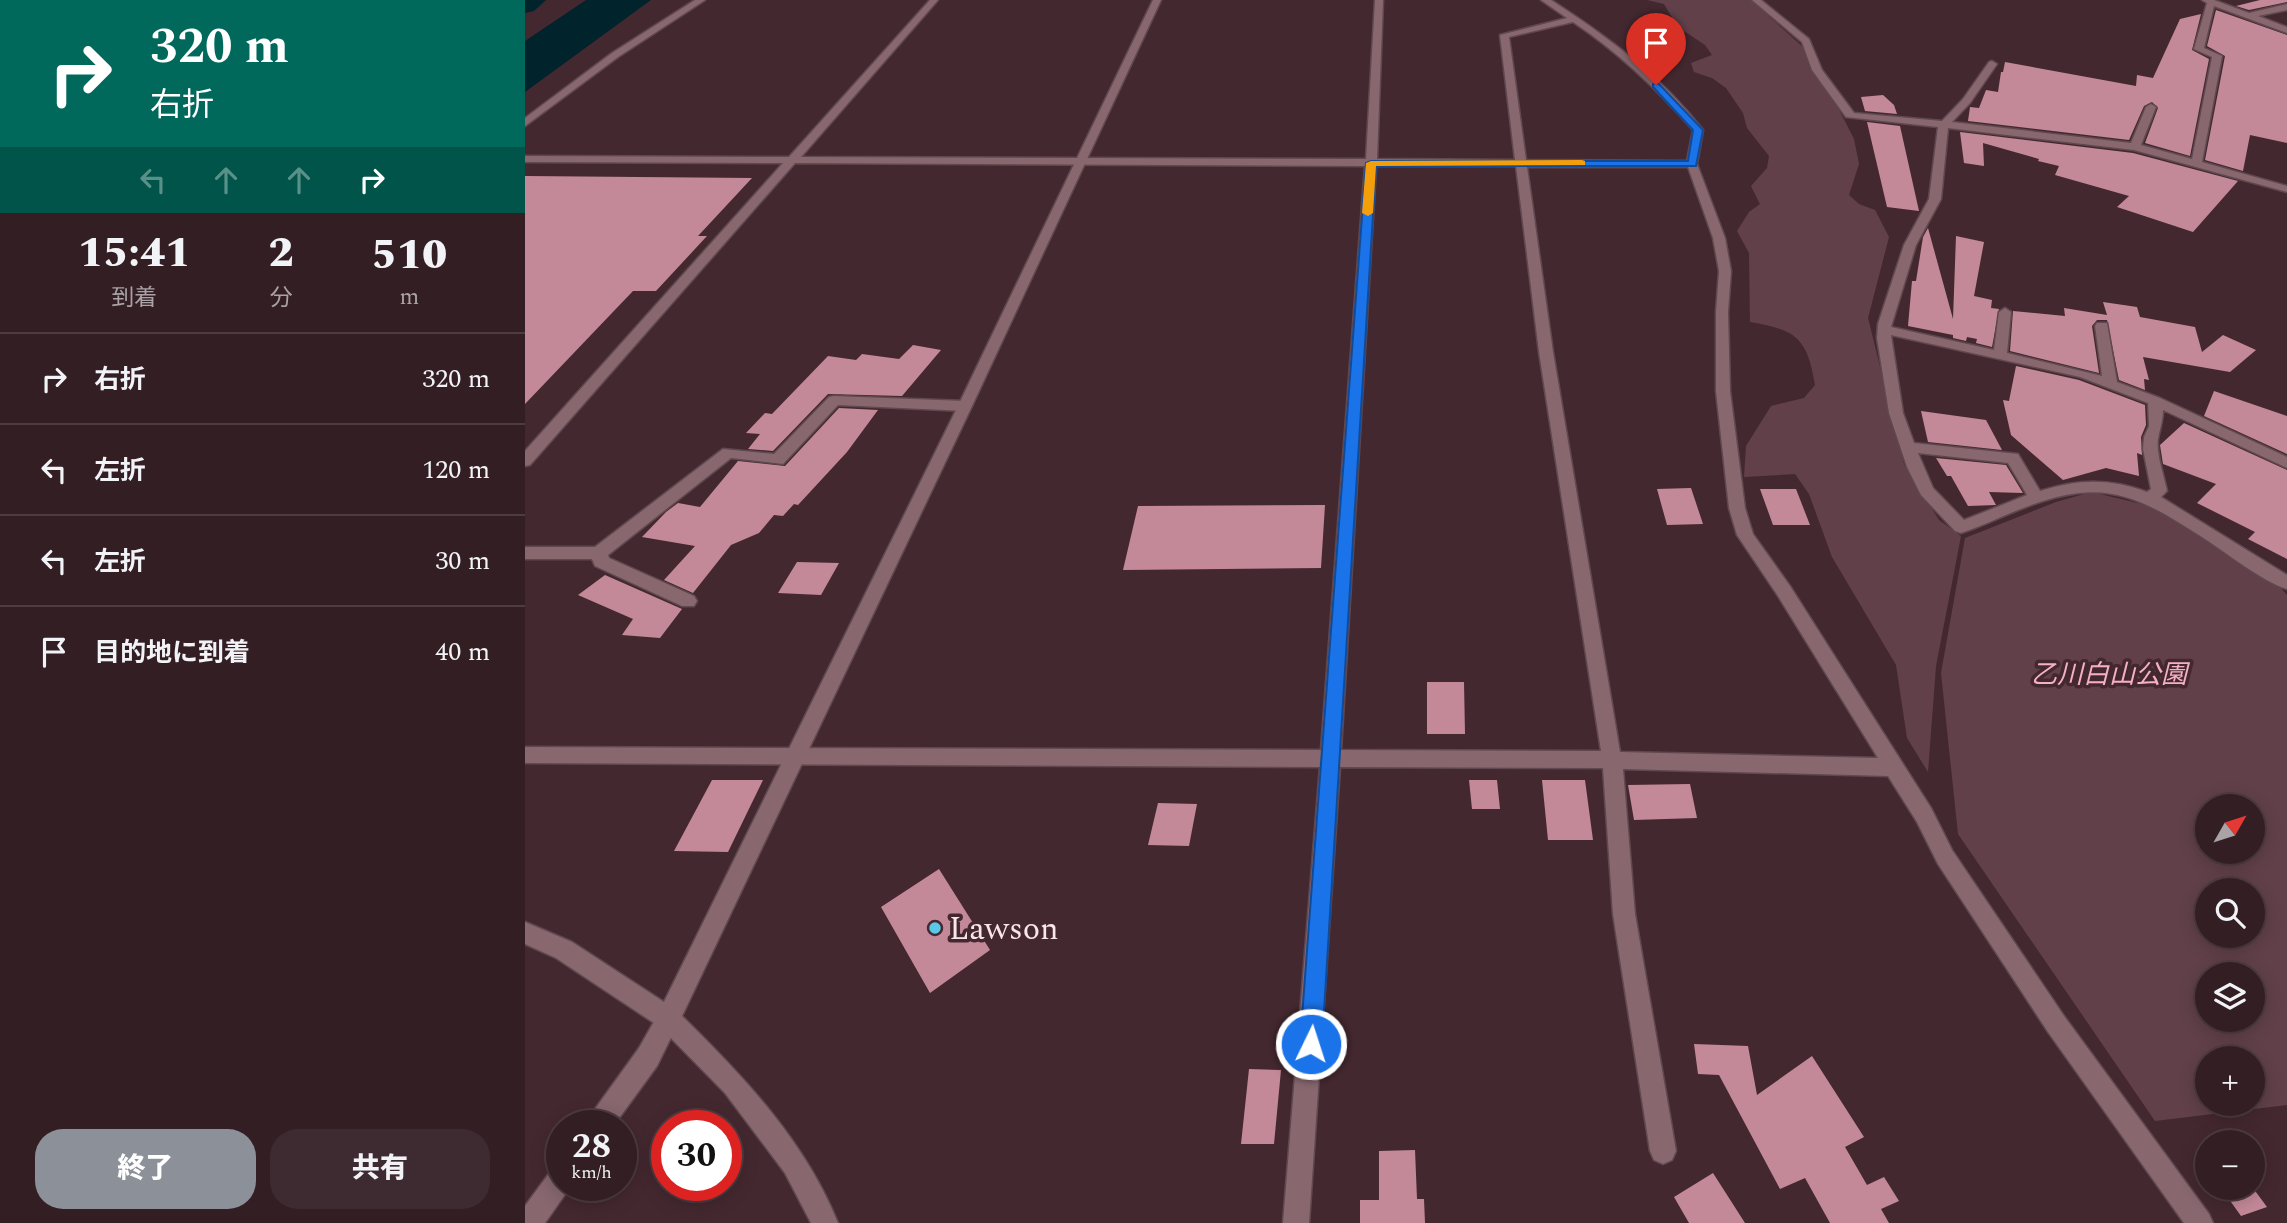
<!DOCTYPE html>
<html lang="ja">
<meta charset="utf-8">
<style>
:root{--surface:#331e24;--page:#3e2b31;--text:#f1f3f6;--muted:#a9a2a6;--line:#4e3c41;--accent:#8c9099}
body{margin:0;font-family:Spectral,"Noto Sans JP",serif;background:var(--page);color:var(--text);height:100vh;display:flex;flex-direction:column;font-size:26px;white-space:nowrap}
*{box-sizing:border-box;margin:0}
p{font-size:23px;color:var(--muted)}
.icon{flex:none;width:38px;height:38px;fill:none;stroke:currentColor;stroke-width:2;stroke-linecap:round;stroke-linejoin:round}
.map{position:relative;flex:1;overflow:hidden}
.details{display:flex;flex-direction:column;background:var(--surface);width:525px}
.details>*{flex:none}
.guide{background:#00695c;color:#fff;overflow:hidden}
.needle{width:46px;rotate:51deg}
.fabs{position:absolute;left:1670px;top:794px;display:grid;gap:14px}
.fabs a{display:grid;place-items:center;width:70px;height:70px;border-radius:50%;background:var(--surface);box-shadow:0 4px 18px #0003,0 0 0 2px var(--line);font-size:35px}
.speed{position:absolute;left:21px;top:1110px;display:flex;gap:14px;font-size:35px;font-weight:700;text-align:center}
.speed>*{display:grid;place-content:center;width:91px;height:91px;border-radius:50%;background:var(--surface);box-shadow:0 4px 18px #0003,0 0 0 2px var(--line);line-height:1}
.speed small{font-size:18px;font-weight:400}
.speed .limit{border:10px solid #d22;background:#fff;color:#111}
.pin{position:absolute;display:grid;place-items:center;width:60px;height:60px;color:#fff;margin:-72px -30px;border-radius:50% 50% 50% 0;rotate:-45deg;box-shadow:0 0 7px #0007}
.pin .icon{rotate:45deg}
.me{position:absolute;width:77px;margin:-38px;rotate:4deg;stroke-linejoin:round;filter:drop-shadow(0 0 5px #0008)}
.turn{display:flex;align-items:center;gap:24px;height:147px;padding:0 35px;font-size:32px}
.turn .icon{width:91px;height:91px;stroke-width:2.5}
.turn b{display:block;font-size:49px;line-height:60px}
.lanes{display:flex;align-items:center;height:66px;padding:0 35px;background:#0003;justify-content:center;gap:35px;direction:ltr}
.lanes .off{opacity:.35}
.eta{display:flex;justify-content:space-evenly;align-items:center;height:119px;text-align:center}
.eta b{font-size:42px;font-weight:800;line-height:49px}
.cta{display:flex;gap:14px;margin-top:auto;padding:14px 35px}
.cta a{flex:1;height:80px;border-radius:28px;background:var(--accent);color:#fff;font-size:28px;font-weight:800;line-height:80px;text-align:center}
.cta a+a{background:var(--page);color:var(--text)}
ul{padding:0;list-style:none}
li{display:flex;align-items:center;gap:21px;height:91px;padding:0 35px;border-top:2px solid var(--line)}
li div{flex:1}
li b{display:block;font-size:26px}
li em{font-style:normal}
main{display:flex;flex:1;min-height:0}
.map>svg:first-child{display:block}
</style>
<main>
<section class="details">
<div class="guide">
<div class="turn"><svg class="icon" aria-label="right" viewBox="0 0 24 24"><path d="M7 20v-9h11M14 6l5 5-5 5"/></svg><div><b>320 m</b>右折</div></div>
<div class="lanes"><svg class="icon off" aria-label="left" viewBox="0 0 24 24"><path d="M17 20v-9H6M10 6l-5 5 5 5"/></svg><svg class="icon off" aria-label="ahead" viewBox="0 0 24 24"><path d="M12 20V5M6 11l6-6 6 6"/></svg><svg class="icon off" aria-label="ahead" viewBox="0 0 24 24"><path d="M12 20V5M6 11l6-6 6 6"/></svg><svg class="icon" aria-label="right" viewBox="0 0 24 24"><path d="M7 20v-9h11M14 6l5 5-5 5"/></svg></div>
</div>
<div class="eta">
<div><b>15:41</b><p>到着</p></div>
<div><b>2</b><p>分</p></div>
<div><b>510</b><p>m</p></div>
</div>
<ul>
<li><svg class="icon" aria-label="right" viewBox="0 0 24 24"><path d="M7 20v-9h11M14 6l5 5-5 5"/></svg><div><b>右折</b></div><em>320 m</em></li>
<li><svg class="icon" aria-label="left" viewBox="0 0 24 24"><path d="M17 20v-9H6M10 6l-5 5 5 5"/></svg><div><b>左折</b></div><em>120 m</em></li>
<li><svg class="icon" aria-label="left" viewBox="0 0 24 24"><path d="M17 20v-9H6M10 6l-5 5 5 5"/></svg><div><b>左折</b></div><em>30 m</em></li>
<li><svg class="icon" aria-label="arrive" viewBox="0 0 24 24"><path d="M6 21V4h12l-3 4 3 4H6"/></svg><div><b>目的地に到着</b></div><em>40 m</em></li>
</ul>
<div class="cta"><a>終了</a><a>共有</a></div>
</section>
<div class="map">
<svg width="1762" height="1223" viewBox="0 0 1762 1223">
<rect width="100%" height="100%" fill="#442830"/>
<path fill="#614049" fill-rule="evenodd" d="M 1122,0 L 1226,0 L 1279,48 L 1285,69 L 1306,94 L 1329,139 L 1334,164 L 1324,195 L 1334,204 L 1350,210 L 1364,237 L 1343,318 L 1379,464 L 1414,520 L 1436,536 L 1411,666 L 1403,772 L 1382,738 L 1371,665 L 1307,557 L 1284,494 L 1270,474 L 1219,477 L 1221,446 L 1246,406 L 1279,398 L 1290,385 C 1282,338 1272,330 1225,322 L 1224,253 L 1212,231 L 1224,212 L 1235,204 L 1226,186 L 1242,168 L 1244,156 L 1222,128 L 1218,113 L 1201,88 L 1187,78 L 1169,72 L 1166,63 L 1187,55 L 1180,45 L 1153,27 L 1139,4 Z
M 1566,492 L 1634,508 L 1755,587 L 1762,595 L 1762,1105 L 1630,1121 L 1433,834 L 1416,673 L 1440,538 L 1531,502 ZM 1682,807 L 1727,807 L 1727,852 L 1682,852 ZM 1682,891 L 1727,891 L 1727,936 L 1682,936 ZM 1682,975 L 1727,975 L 1727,1020 L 1682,1020 ZM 1682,1059 L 1727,1059 L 1727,1104 L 1682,1104 Z"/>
<path fill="#00232c" d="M 61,0 L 126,0 L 0,92 L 0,41 Z"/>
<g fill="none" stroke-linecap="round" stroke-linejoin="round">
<path fill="#00232c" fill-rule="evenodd" d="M 0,0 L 21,0 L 9,11 L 0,13 Z"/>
</g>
<path fill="#c48999" d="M 1735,0 L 1762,0 L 1762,2 L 1724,10 L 1711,6 Z
M 1691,10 L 1762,35 L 1762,143 L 1725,135 L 1718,171 L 1680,160 L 1700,56 L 1682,46 Z
M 1676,14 L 1667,50 L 1684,59 L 1665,156 L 1620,143 L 1633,108 L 1627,102 L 1619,106 L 1604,140 L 1443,121 L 1445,107 L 1454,108 L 1461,90 L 1473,92 L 1476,72 L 1478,72 L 1480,62 L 1611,86 L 1612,75 L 1628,78 L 1655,19 Z
M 1358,95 L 1369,105 L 1372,114 L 1340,111 L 1336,97 Z
M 1342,122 L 1375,126 L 1394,211 L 1362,207 Z
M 1435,132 L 1608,153 L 1713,181 L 1668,232 L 1592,207 L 1604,196 L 1530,175 L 1534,166 L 1513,161 L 1514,159 L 1458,143 L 1459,166 L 1439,163 Z
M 0,176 L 227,178 L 173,236 L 182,236 L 131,291 L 108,291 L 0,404 Z
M 1403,228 L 1428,319 L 1431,236 L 1459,242 L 1449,296 L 1467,300 L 1466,308 L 1474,309 L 1467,347 L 1451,343 L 1452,339 L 1442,337 L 1441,341 L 1428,338 L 1428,335 L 1383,326 L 1387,281 L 1391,281 L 1398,237 Z
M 1578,302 L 1612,307 L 1615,317 L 1670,327 L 1677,352 L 1698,335 L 1731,350 L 1705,372 L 1618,357 L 1624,380 L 1619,379 L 1620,390 L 1594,380 L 1582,320 L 1572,320 L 1567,326 L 1574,373 L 1485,351 L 1488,311 L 1540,316 L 1539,308 L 1582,315 Z
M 388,345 L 416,350 L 377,396 L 303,394 L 248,451 L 223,449 L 235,434 L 221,433 L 240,413 L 247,414 L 303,356 L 331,360 L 337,354 L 374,359 Z
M 1491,366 L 1554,380 L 1620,405 L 1621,425 L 1616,437 L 1617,455 L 1612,453 L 1614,476 L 1581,468 L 1538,480 L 1486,435 L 1478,400 L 1484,401 Z
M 1689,391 L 1762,416 L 1762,454 L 1679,416 Z
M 314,408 L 353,410 L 322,452 L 273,505 L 269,504 L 258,516 L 249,515 L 234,533 L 206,545 L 168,593 L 139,580 L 170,546 L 117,537 L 141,512 L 153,503 L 175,507 L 213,461 L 260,466 Z
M 1396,411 L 1461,420 L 1477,450 L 1403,442 Z
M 1659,423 L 1762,470 L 1762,559 L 1723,539 L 1730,532 L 1672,503 L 1691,484 L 1638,464 L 1635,445 Z
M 1411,458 L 1481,465 L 1498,493 L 1464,492 L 1471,505 L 1443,506 L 1426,476 L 1422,476 Z
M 1166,488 L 1178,524 L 1142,525 L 1132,489 Z
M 1235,489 L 1271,489 L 1285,525 L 1248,525 Z
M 800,505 L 796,568 L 598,570 L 613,506 Z
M 272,562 L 314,563 L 296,595 L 253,593 Z
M 80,575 L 157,609 L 135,638 L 97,635 L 108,619 L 53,595 Z
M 902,682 L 939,682 L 940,734 L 902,734 Z
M 187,780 L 238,780 L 203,852 L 149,851 Z
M 944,780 L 972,780 L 975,809 L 947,809 Z
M 1017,780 L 1060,780 L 1068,840 L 1023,840 Z
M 1165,784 L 1172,818 L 1109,820 L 1103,785 Z
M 633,803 L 672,804 L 664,846 L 623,845 Z
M 414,869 L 465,950 L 405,993 L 356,907 Z
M 1169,1044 L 1223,1046 L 1232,1095 L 1287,1056 L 1339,1137 L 1320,1147 L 1342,1185 L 1359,1177 L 1374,1201 L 1356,1209 L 1364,1223 L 1305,1223 L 1280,1178 L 1255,1189 L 1194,1075 L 1173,1074 Z
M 724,1069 L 756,1070 L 749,1144 L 716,1144 Z
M 890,1150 L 892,1199 L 899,1199 L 900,1223 L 835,1223 L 835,1200 L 854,1200 L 854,1151 Z
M 1188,1173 L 1220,1223 L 1164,1223 L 1149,1197 Z
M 1696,1188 L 1728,1188 L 1742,1207 L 1716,1216 Z"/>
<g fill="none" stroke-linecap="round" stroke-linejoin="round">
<g stroke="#5f484f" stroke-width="3">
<path id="minor" d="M 405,0 L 413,0 L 276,157 L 841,159 L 850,0 L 858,0 L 852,159 L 990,160 L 975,35 L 1042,18 L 1016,0 L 1026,0 C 1083,37 1136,76 1178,130 L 1172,164 L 1200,238 L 1206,271 L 1203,312 L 1205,391 L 1220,508 L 1228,534 L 1265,586 L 1406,808 L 1427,850 L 1539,1016 L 1684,1214 L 1688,1223 L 1659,1223 L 1523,1032 L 1413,864 L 1392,822 L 1363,776 L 1098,769 L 1110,914 L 1151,1151 L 1147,1160 L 1138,1164 L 1129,1160 L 1125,1151 L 1088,914 L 1078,768 L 815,767 L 784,1223 L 758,1223 L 795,767 L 0,763 L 0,747 L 796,750 L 840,166 L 270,163 L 5,465 L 0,466 L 0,451 L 258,163 L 0,162 L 0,156 L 264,157 ZM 1048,22 C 1093,52 1132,89 1168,130 L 1162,161 L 1001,160 L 984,37 ZM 851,166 L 991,166 L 1014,352 L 1076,751 L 816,750 ZM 1002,167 L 1163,167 L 1188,238 L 1194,271 L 1191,312 L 1191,391 L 1204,508 L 1212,535 L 1253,596 L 1353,758 L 1095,752 L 1028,352 Z
M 1227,0 L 1236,0 L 1284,39 L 1297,70 L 1329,113 L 1417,121 L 1438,99 L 1464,62 L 1467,61 L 1472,64 L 1445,103 L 1427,122 L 1606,143 L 1621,107 L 1626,104 L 1631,107 L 1616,145 L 1667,159 L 1687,57 L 1669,49 L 1682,3 L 1677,0 L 1689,0 L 1724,13 L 1762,4 L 1762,10 L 1733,16 L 1762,27 L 1762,33 L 1689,6 L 1679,48 L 1697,56 L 1677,162 L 1762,186 L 1762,192 L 1609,150 L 1423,128 L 1416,199 L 1391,245 L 1366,327 L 1469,350 L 1474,312 L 1480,308 L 1486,312 L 1482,353 L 1577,376 L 1570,326 L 1572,323 L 1582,323 L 1592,382 L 1635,398 L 1762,457 L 1762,468 L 1638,410 C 1638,421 1635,428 1633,439 C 1631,455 1639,475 1642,491 L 1636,497 L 1762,575 L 1762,589 C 1738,582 1702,553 1680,539 C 1612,495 1579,477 1501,507 C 1479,515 1458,526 1436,533 L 1430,531 L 1396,495 L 1382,467 L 1364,413 L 1352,338 L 1353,324 L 1379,245 L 1404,199 L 1413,127 L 1321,117 L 1287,70 L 1277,42 ZM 1366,335 L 1555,377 L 1623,403 L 1624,426 L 1619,437 L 1618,449 L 1626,489 L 1622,492 C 1585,478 1553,479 1515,491 L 1493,454 L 1389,443 L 1378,413 ZM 1393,453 L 1483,463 L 1502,495 L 1439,520 L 1408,488 Z
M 309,396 L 440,401 L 447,406 L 440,411 L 313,405 L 258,464 L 206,458 L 83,555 L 84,558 L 169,596 L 172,601 L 169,606 L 157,606 L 70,566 L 67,559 L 0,559 L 0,547 L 70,547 L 198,449 L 249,454 L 304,397 Z
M 143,1007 L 151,1011 L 155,1019 L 132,1066 L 89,1125 L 61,1125 L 65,1116 L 114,1048 L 135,1011 Z
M 37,1164 L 37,1185 L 46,1186 L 20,1223 L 0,1223 L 0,1206 L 28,1168 Z"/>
</g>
<g stroke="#5f484f" stroke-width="3">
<path id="tertiary" d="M 170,0 L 180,0 L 93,57 L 0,126 L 0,118 L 87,53 Z
M 628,0 L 636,0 L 447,406 L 157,1016 C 219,1077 280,1141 313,1223 L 286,1223 L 260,1173 L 200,1093 L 135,1027 L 31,958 L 0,944 L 0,922 L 47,942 L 139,1002 L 433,406 Z"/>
</g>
<use href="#minor" fill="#88676f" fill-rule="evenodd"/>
<use href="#tertiary" fill="#88676f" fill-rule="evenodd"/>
</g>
<path fill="#1a73e8" stroke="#114b97" stroke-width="2" d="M 1128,84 L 1134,84 L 1178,130 L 1171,166 L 851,166 L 797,1044 L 794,1051 L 786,1055 L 778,1051 L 775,1044 L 841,163 L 846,161 L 1163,161 L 1168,130 L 1128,87 Z"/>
<path fill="#f59e0b" d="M 1057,160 L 1060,161 L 1060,165 L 851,166 L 848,213 L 843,216 L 837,213 L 841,163 L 846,161 Z"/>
<circle fill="#5ac8e6" stroke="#442830" stroke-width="2.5" cx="410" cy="928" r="7"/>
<g text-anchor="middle" stroke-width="7" stroke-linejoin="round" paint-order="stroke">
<g font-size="26" font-style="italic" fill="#f5b0c2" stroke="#442830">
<text x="1584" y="683">乙川白山公園</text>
</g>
<g font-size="32" fill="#f9e6ea" stroke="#442830" text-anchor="start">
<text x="424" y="939">Lawson</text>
</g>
</g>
</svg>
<div class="fabs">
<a><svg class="needle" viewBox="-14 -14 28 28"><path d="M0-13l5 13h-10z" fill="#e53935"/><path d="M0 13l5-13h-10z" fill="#a9a2a6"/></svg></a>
<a><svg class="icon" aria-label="search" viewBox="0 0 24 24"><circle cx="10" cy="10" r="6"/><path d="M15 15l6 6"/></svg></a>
<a><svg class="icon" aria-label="layers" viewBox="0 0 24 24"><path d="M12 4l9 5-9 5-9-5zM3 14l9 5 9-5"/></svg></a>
<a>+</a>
<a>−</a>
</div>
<div class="speed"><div>28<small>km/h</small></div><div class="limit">30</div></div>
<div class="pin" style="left:1131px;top:85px;background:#d93025"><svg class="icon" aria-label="arrive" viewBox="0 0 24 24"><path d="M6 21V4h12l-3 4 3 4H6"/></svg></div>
<svg class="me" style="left:786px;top:1044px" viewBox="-20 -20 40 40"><circle r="17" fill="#1a73e8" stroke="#fff" stroke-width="3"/><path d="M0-11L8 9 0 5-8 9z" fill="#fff"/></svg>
</div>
</main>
